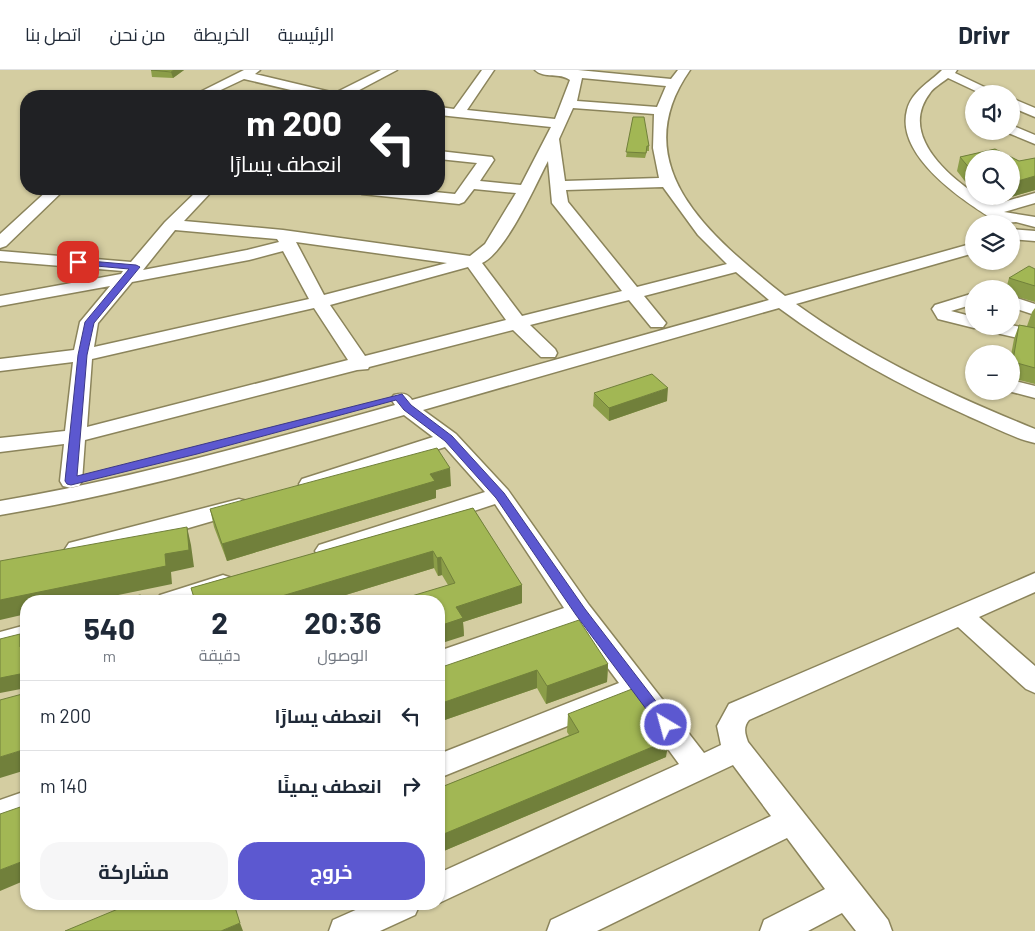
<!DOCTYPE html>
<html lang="ar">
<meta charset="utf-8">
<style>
:root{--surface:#fff;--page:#f6f6f7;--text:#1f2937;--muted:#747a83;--line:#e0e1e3;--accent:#5c58d0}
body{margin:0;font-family:Barlow,Cairo,sans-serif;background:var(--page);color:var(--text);direction:rtl;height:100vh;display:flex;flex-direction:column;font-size:19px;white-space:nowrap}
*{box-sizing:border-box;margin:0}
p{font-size:16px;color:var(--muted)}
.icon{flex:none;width:28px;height:28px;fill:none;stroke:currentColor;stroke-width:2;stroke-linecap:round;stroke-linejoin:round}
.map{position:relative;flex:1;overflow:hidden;direction:ltr}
.panel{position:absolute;left:20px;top:525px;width:425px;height:315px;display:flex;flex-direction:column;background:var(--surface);border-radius:20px;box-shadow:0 1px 4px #0004;direction:rtl}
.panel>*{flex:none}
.guide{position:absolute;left:20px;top:20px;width:425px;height:105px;border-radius:20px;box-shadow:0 1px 4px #0004;direction:rtl;background:#202124;color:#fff;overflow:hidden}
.tools{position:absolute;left:965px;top:15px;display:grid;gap:10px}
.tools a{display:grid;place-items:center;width:55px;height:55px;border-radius:50%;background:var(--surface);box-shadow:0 1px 4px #0004;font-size:25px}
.pin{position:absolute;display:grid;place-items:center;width:42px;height:42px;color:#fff;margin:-21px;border-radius:10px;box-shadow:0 2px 8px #0006}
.me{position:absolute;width:55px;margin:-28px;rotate:323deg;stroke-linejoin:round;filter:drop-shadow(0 0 4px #0008)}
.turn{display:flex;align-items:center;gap:18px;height:105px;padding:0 20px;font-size:22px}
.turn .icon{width:65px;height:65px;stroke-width:2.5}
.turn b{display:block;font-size:35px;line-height:42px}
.eta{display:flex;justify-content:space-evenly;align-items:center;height:85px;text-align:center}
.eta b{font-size:30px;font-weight:700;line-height:35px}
.button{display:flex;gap:10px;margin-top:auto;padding:10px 20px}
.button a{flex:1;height:58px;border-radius:20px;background:var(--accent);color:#fff;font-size:20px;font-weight:700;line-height:58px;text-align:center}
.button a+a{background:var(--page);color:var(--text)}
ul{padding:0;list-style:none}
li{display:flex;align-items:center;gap:15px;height:70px;padding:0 20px;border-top:1px solid var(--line)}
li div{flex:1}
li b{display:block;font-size:19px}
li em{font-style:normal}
header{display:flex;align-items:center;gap:30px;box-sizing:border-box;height:70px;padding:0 25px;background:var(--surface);border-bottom:1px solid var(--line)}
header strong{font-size:24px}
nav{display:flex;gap:28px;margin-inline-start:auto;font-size:18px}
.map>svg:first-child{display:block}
</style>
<header>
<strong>Drivr</strong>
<nav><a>الرئيسية</a><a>الخريطة</a><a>من نحن</a><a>اتصل بنا</a></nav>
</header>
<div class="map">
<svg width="1035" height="861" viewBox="0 0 1035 861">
<rect width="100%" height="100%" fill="#d4cda1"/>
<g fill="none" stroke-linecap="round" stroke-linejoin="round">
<g stroke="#8b845b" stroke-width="3">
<path id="minor" d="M 244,0 L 260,0 L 255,4 L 335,23 L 381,0 L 397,0 L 348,26 L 316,26 L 244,9 L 208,26 L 192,26 Z
M 482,0 L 494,0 L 467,40 L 555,49 L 570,10 C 560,2 544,9 535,0 L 578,0 L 671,9 L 678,0 L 690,0 C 622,97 714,169 785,226 L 974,173 L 974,183 L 796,234 C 869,287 951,325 1035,359 L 1035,373 C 1012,368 990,355 968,346 C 901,316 838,282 779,238 L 423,340 L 456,364 L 508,420 L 589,535 L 704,683 L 721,675 L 717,656 L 729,634 L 1035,503 L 1035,522 L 979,547 L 1035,596 L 1035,623 L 1026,619 L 958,557 L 749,650 C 743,657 745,664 748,672 L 859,813 L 888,850 L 892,861 L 856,861 L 842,843 L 808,861 L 760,861 L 764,850 L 825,819 L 787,768 L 597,861 L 547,861 L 551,850 L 771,746 L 733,695 L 439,833 L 439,803 L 679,694 L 632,630 L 439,708 L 439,684 L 619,613 L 575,554 L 439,601 L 439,581 L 564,538 L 495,434 L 335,487 L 327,489 L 319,487 L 315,481 L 319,475 L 485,422 L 445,377 L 318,419 L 310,421 L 302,419 L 299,414 L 302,409 L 433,367 L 404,345 C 270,383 137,422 0,445 L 0,431 C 134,408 264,371 395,335 L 391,329 L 394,325 C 402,323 407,323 412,330 L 769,230 L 736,202 L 644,226 L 666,253 L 663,257 L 651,257 L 629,230 L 530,255 L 555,279 L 557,283 L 555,287 L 541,287 L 513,260 L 369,297 L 368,299 L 357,300 L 85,370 L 82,411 L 79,416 L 71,418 L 63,416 L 60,411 L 64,374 L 0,382 L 0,368 L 65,361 L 73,292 L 0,301 L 0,289 L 74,280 L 80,252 L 110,216 L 0,236 L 0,226 L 121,204 L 123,201 L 0,191 L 0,181 L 131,192 L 165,152 L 199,119 L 214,119 L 184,151 L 283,160 L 470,186 L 485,174 L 516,123 L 474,119 L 464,132 L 459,134 L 362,124 L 354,119 L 404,119 L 455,124 L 477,93 L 439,89 L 439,81 L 492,87 L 494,90 L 480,111 L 521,115 L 551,57 L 439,45 L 439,37 L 454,39 ZM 582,8 L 666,16 L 657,37 L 577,31 ZM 573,38 L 654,44 L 653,78 L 659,108 L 565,111 L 559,69 ZM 548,91 L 552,133 L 622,221 L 522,246 L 482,193 C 506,182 535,116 548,91 ZM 663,117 L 698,165 L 727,194 L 637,217 L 568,132 L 566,120 ZM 175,160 L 277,169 L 279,172 L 247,180 L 143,200 ZM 296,172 L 447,193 L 324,225 ZM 283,181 L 309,229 L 94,277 L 98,253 L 132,212 L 249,190 ZM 468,197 L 506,250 L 365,286 L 330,235 ZM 314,238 L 348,290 L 87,357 L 92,289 Z
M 942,0 L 957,0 L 955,3 L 999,24 L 982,24 L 948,8 C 942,13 934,17 930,23 C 900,62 943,102 974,123 L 974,126 L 979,126 L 993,135 L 1035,123 L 1035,133 L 1004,142 L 1035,147 L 1035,157 L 1016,152 L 990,154 L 993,149 C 962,130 895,85 907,40 C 912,21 929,13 942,0 Z
M 1011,28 L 1035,38 L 1035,47 L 1011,37 Z
M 1011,55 L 1035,65 L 1035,74 L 1006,62 L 1011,61 Z
M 49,119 L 65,119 L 6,176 L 0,178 L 0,164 Z
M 1011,159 L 1035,161 L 1035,171 L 1011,169 Z
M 974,223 L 974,234 L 951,241 L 974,247 L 974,256 L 1011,255 L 1035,260 L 1035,272 L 983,260 L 980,257 L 974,258 L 938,249 L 932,239 L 935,235 Z
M 1011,226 L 1035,234 L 1035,245 L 1011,237 Z
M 1011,310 L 1035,316 L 1035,328 L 1008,321 L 1011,321 Z
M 239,429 L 247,431 L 250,436 L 247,441 L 137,473 L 77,487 L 69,485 L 65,479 L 69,473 Z
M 223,505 L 232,508 L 235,514 L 232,520 L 197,531 L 157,531 L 160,525 Z
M 26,555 L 26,575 L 0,582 L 0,562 Z
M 26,721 L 26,747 L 0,756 L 0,730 Z
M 369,834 L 420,834 L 415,845 L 380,861 L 329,861 L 333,850 Z"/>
</g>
<use href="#minor" fill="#fff" fill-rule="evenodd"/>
</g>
<path fill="#8b9d48" d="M 151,0 L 184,0 L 173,8 L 152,7 Z
M 633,47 L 649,76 L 649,81 L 647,81 L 645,88 L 626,87 Z
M 995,79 L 1019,91 L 1035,88 L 1035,120 L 1004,129 L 996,129 L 991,126 L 1011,126 L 1011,89 L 974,89 L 974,118 L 967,114 L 957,101 L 960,87 Z
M 1035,199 L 1035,232 L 1011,225 L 1011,219 L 1006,219 L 1009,208 Z
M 1035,238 L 1035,314 L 1011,308 L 1011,285 L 1014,269 L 1019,255 L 1027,256 L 1032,242 Z
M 594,323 L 667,331 L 609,351 L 593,336 Z
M 451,416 L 436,420 L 436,428 L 227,491 L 214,457 L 210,439 Z
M 473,438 L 522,515 L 522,533 L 463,552 L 464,566 L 448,515 L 442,505 L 438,506 L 434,498 L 326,531 L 195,531 L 191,518 Z
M 608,594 L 607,612 L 546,634 L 537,618 L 439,652 L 439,598 Z
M 568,644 L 666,687 L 439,783 L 439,718 L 569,665 L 567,662 Z"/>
<path fill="#71803b" d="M 174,0 L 184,0 L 173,8 L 171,2 Z
M 1035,106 L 1035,120 L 1004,129 L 1005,126 L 1011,126 L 1011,113 Z
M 1017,293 L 1011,308 L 1011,305 L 1014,296 Z
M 668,318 L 667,331 L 609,351 L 609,338 Z
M 450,398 L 451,416 L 436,420 L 436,428 L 227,491 L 222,474 L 430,404 Z
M 187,457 L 191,475 L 194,497 L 171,502 L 172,514 L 89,531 L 26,531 L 26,544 L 0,550 L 0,530 L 165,484 Z
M 433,481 L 434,498 L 326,531 L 265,531 Z
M 441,487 L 442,505 L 438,506 L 437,488 Z
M 522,515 L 522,533 L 463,552 L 464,566 L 439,574 L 439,556 L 456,537 Z
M 20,564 L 26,578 L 20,577 Z
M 25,594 L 26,594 L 26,618 L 0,623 L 0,608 Z
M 608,594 L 607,612 L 546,634 L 547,616 Z
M 537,600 L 537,618 L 439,652 L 439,634 Z
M 669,670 L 666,687 L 439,783 L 439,766 Z
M 26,679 L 26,700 L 0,708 L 0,687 Z
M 26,790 L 26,810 L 0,821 L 0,800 Z
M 310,834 L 319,834 L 311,837 Z
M 240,853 L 243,861 L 221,861 Z"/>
<path fill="#a2b754" stroke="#71803b" d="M 151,0 L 174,0 L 171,2 Z
M 633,47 L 644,47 L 649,76 L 647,76 L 646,83 L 626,82 Z
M 995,79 L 1019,91 L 1035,88 L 1035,106 L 1011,113 L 1011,89 L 974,89 L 974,101 L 971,100 L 960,87 Z
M 1029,196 L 1035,199 L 1035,216 L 1009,208 Z
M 1019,255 L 1035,258 L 1035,298 L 1017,293 L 1014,296 L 1012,296 Z
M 652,304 L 668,318 L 609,338 L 594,323 Z
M 437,378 L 450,398 L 430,404 L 435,411 L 222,474 L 210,439 Z
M 473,438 L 522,515 L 456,537 L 463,548 L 439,556 L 439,531 L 395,531 L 455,513 L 441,487 L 437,488 L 433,481 L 265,531 L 195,531 L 191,518 Z
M 187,457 L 189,480 L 165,484 L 166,496 L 0,530 L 0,491 Z
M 140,525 L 150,529 L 151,531 L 117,531 Z
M 579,550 L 608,594 L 547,616 L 537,600 L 439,634 L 439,598 Z
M 20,564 L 20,577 L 26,576 L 26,594 L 25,594 L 25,603 L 0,608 L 0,569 Z
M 632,619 L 669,670 L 439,766 L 439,718 L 579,662 L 568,644 Z
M 26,623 L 26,679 L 0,687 L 0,630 Z
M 26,735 L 26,790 L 0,800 L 0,744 Z
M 130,834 L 234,834 L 240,853 L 221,861 L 65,861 Z"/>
<path fill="#5c58d0" stroke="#3c3987" d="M 78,190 L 136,195 L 140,197 L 94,253 L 87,285 L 77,406 L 402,324 L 411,335 L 452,366 L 504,423 L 585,539 L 671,651 L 673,655 L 671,659 L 661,659 L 576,545 L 496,428 L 445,371 L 404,340 L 396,330 L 197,384 L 71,415 L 67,414 L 65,411 L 78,285 L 85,252 L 129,199 L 74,194 L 74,191 Z"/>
</svg>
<div class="tools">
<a><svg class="icon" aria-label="sound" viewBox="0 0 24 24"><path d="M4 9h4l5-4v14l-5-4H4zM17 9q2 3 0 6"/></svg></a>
<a><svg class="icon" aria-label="search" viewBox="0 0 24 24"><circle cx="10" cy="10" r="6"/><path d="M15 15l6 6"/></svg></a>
<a><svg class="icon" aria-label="layers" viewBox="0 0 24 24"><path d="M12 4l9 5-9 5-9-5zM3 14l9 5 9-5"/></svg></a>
<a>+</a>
<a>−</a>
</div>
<div class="pin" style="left:78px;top:192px;background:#d93025"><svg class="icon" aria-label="arrive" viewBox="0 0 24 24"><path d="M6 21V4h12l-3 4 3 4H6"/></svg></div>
<svg class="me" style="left:666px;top:655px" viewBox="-20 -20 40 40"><circle r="17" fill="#5c58d0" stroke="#fff" stroke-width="3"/><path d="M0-11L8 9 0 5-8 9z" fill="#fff"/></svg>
<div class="guide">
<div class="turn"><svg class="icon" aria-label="left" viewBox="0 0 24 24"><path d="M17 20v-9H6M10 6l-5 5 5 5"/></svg><div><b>200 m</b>انعطف يسارًا</div></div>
</div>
<section class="panel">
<div class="eta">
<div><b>20:36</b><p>الوصول</p></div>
<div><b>2</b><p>دقيقة</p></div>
<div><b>540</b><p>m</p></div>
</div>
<ul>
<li><svg class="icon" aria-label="left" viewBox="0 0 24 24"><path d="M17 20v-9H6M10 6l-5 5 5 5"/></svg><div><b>انعطف يسارًا</b></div><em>200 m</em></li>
<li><svg class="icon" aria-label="right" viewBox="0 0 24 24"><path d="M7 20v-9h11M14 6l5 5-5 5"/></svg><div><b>انعطف يمينًا</b></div><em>140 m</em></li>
</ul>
<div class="button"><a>خروج</a><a>مشاركة</a></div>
</section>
</div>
